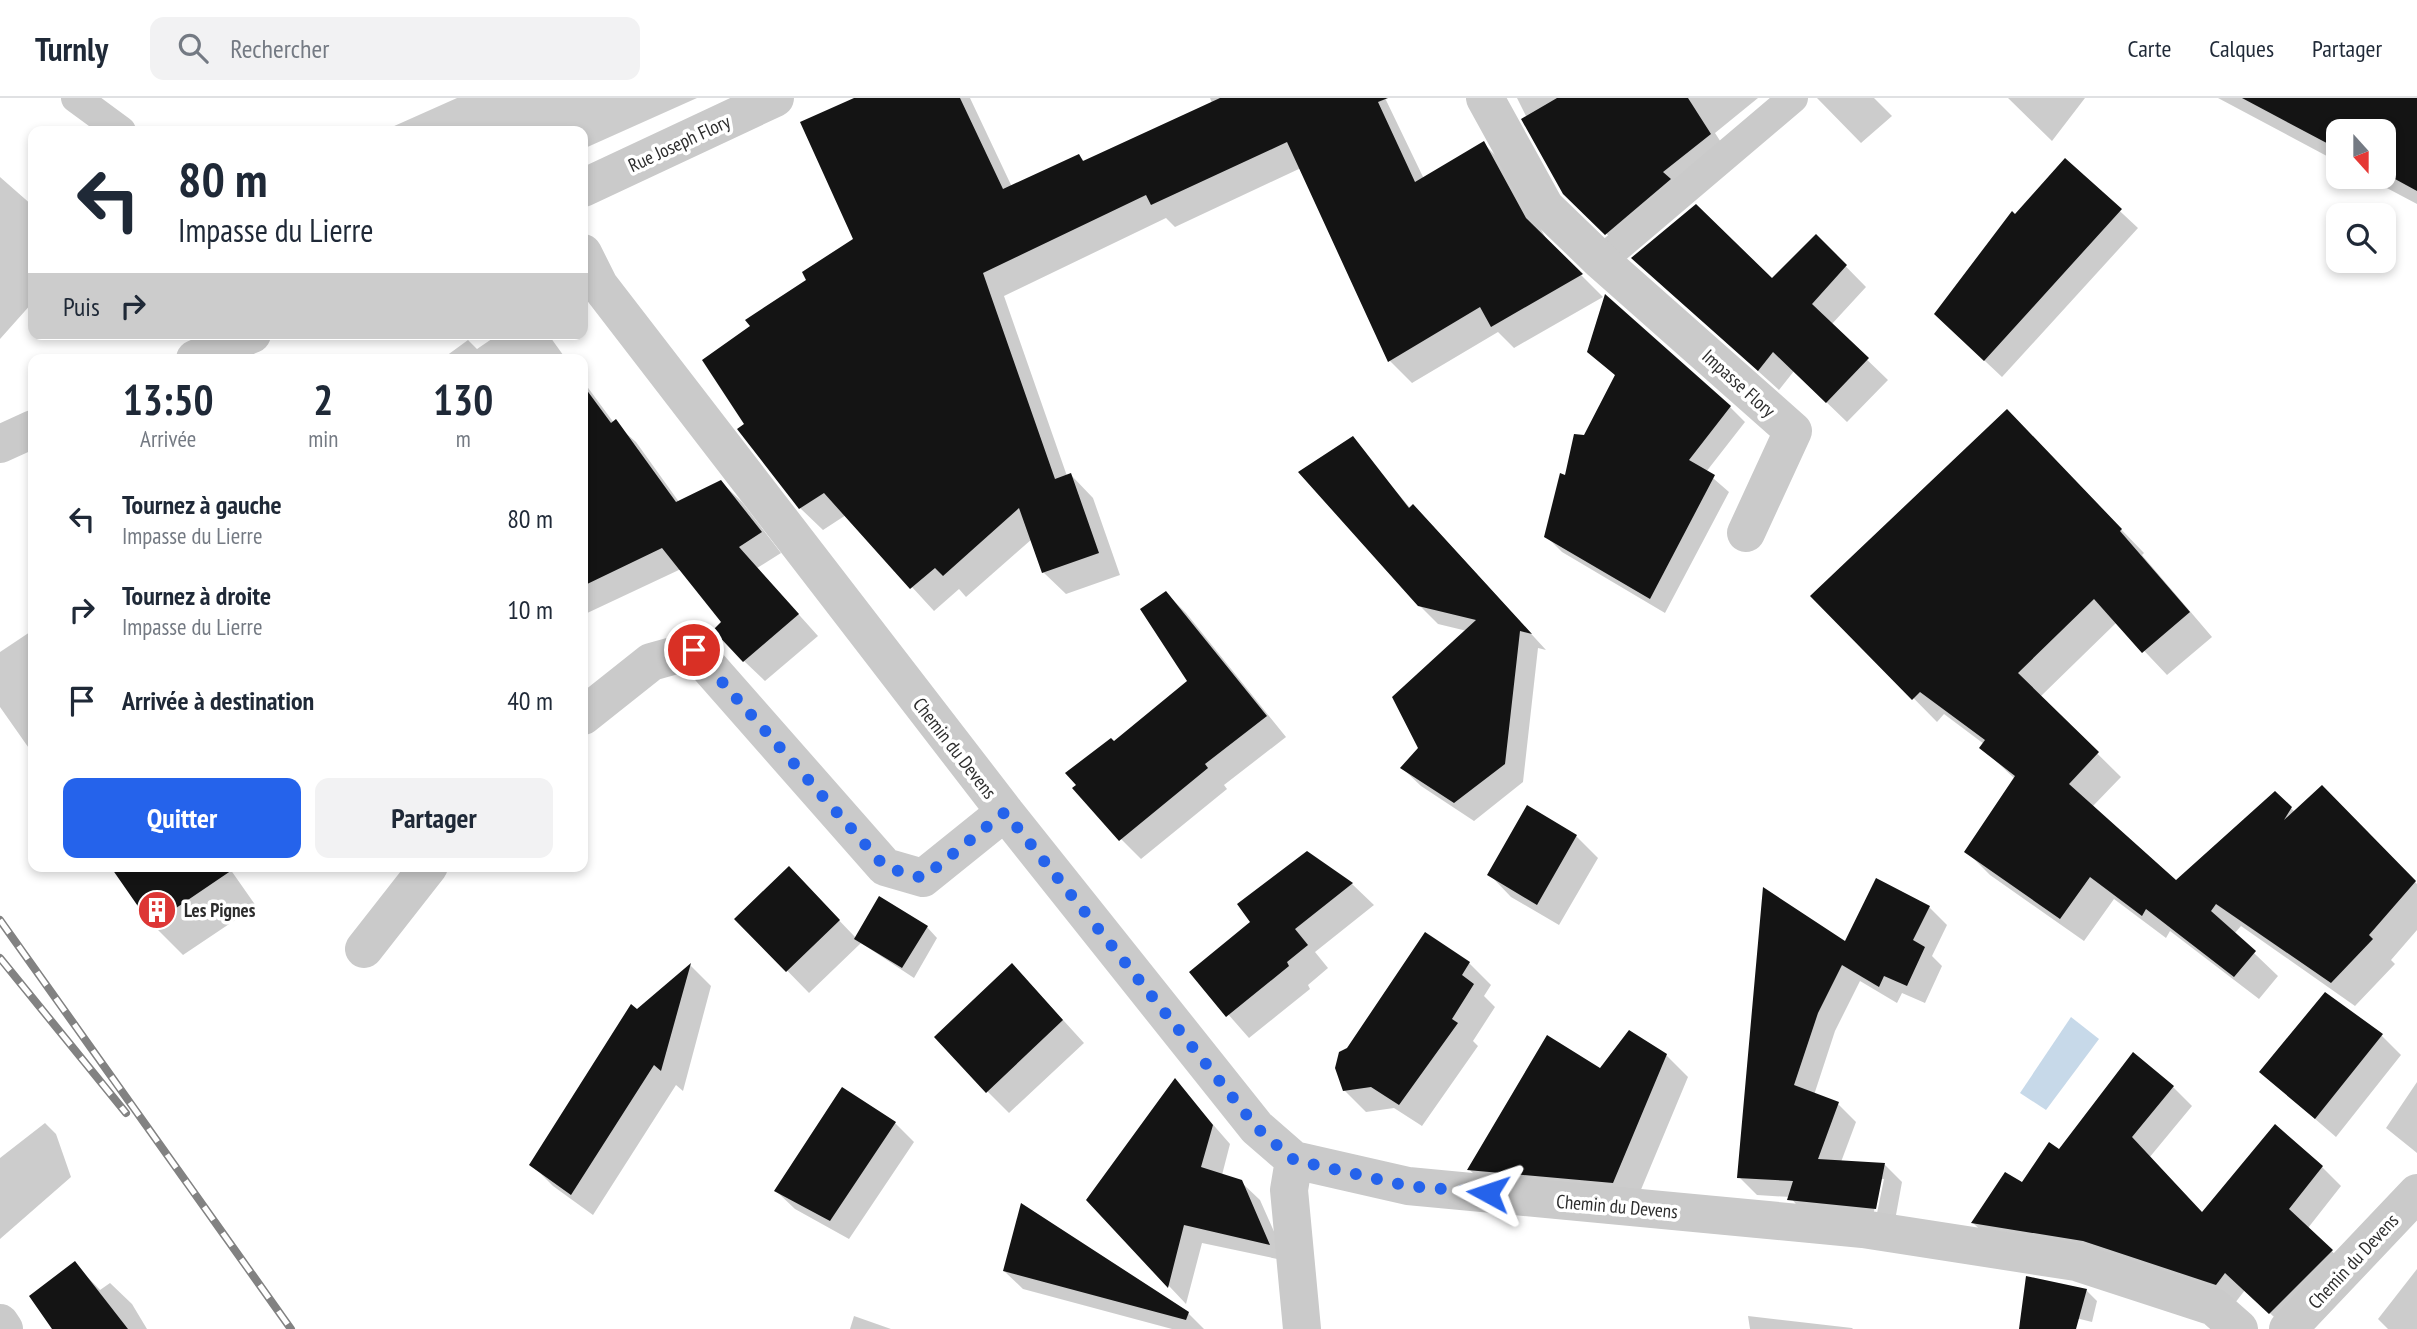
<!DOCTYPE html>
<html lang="fr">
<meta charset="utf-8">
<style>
:root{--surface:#fff;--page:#f2f2f3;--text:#1f2937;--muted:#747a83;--line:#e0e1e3;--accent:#2563eb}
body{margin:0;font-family:"PT Sans Narrow",sans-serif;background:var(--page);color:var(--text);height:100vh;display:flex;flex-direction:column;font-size:26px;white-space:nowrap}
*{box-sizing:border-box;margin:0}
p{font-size:23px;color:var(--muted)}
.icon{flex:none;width:38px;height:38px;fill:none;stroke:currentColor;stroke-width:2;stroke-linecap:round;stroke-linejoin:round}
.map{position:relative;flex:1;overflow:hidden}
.drawer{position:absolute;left:28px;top:256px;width:560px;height:518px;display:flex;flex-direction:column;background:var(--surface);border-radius:14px;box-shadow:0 4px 10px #0003}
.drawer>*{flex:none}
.guide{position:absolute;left:28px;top:28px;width:560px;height:214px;border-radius:14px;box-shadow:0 4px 10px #0003;background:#fff;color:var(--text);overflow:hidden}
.needle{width:46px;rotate:159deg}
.fabs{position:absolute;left:2326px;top:21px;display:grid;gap:14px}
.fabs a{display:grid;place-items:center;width:70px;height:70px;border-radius:14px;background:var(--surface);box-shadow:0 4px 10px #0003;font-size:35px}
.pin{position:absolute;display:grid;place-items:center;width:60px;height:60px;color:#fff;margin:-30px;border:4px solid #fff;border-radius:50%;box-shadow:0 2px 7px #0007}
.me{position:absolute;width:77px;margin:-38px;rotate:275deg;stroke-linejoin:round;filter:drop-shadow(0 0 5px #0008)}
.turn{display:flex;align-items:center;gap:24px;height:147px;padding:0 35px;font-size:32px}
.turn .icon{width:91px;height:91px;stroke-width:2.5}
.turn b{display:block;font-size:49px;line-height:60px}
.then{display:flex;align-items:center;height:66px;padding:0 35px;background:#0003;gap:14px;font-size:26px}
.eta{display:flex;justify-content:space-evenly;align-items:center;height:119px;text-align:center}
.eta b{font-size:42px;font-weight:700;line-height:49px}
.button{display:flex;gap:14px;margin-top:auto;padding:14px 35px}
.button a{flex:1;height:80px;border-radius:14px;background:var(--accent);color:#fff;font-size:28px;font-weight:700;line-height:80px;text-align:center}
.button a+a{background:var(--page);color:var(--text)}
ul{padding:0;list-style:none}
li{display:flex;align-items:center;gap:21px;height:91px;padding:0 35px}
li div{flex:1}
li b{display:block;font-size:26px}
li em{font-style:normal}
header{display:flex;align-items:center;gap:42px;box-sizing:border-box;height:98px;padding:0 35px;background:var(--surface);border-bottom:2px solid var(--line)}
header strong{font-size:33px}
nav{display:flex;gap:38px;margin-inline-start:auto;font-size:24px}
.search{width:490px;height:63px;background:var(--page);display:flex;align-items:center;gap:18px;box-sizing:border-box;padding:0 24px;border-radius:14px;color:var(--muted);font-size:26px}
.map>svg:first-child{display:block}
</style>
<header>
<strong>Turnly</strong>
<div class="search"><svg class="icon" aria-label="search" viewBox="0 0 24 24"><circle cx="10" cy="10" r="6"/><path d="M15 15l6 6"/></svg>Rechercher</div>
<nav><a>Carte</a><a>Calques</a><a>Partager</a></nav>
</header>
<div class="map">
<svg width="2417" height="1231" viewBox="0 0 2417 1231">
<rect width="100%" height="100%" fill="#fff"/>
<path fill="#c7d9e9" d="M 2071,919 L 2099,941 L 2046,1012 L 2020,995 Z"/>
<path fill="#0003" fill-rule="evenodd" d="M 457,0 L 697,0 L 583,51 L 583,33 L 383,33 Z
M 859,0 L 970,0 L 1012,89 L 1079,58 L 1085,64 L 1212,5 L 1210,0 L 1385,0 L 1424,81 L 1483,45 L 1506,68 L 1548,144 L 1603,199 L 1514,250 L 1498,234 L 1412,285 L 1390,263 L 1301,70 L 1175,129 L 1166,120 L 1004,198 L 1067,378 L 1071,377 L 1093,400 L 1120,477 L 1066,496 L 1043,474 L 1032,441 L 966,499 L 959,491 L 934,513 L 846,417 L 823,432 L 800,410 L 747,327 L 752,229 L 856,142 Z
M 1517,0 L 1758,0 L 1715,35 L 1728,55 L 1625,154 L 1564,94 Z
M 1817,0 L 1874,0 L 1892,18 L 1861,45 Z
M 2008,0 L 2085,0 L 2052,43 Z
M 2218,0 L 2417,0 L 2417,106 L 2366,79 L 2384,79 L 2384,33 L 2338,33 L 2338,64 Z
M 2065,62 L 2138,130 L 2002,279 L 1953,233 L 2015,119 Z
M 0,79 L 33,108 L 33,204 L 0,241 Z
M 1816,138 L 1866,189 L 1831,227 L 1888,282 L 1847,324 L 1794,273 L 1779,292 L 1634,161 L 1772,182 Z
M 499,236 L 548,236 L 566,261 L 442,261 L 468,242 L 477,251 Z
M 1589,254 L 1730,309 L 1745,324 L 1706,374 L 1729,394 L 1665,515 L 1562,454 L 1546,438 L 1566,380 L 1617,279 Z
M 583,283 L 614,325 L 636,344 L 679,404 L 721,384 L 742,404 L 781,455 L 757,470 L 818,538 L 765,583 L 744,563 L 723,525 L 681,471 L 583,517 Z
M 2030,337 L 2144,455 L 2142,457 L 2212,539 L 2167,577 L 2117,524 L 2040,599 L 2121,679 L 2092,709 L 2176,784 L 2275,695 L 2295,714 L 2322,690 L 2417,786 L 2417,832 L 2391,862 L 2395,866 L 2355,908 L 2241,828 L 2234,836 L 2278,878 L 2259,901 L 2170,833 L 2166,840 L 2114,801 L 2084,843 L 1990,777 L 1967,754 L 2015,681 L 1982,650 L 1984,646 L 1944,616 L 1937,624 L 1813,498 Z
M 1352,341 L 1411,411 L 1432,427 L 1546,552 L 1538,550 L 1523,684 L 1474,723 L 1421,688 L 1402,670 L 1420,650 L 1467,533 L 1438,526 L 1419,507 Z
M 1166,495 L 1186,515 L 1286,639 L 1224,687 L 1227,691 L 1141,761 L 1121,741 L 1114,646 L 1190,583 Z
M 33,532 L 33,656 L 0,609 L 0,554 Z
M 1576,738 L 1598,760 L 1559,827 L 1511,799 L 1490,777 Z
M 1307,756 L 1352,786 L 1374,807 L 1315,854 L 1328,870 L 1308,887 L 1310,891 L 1249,940 L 1191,874 L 1252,824 Z
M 112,768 L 228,768 L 256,808 L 183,857 L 152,826 Z
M 810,792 L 856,840 L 927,829 L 937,840 L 914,880 L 861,845 L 809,895 L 737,821 Z
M 1929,809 L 1947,827 L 1932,858 L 1942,868 L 1925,905 L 1902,895 L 1897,905 L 1860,883 L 1835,933 L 1814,997 L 1838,1006 L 1856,1024 L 1841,1064 L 1885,1067 L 1902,1084 L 1894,1128 L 1807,1119 L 1790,1099 L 1757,1097 L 1739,1079 L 1846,846 ZM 1880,1081 L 1884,1081 L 1876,1120 L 1873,1119 Z
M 1469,865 L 1491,887 L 1484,898 L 1495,909 L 1473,943 L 1478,948 L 1422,1028 L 1394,1010 L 1366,1014 L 1344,992 Z
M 690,867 L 711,888 L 683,993 L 676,987 L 593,1117 L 553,1088 L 532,1067 L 637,913 Z
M 1033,889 L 1084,945 L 1009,1015 L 987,993 Z
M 2326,896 L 2382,938 L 2401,957 L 2336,1039 L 2261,974 Z
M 1666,957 L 1688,979 L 1635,1106 L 1490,1093 L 1469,1071 L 1601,972 Z
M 1175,983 L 1230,1046 L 1222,1077 L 1241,1084 L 1260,1102 L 1287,1163 L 1202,1145 L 1186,1206 L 1088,1102 Z
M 2417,984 L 2417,1055 L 2386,1030 Z
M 2173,989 L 2192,1008 L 2149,1060 L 2203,1116 L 2322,1069 L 2341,1088 L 2308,1130 L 2351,1172 L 2287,1231 L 2245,1192 L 2235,1205 L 1992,1143 L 1973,1125 L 2059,1054 Z
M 842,991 L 895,1025 L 914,1044 L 849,1141 L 795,1111 L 776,1093 Z
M 45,1025 L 56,1036 L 71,1079 L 0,1141 L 0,1060 Z
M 75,1166 L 100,1192 L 110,1185 L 132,1206 L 147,1231 L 54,1231 Z
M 2417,1171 L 2417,1231 L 2388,1231 L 2378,1221 Z
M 1004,1173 L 1188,1215 L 1204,1231 L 1172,1231 L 1023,1191 Z
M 2086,1192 L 2097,1203 L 2092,1224 L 2036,1210 Z
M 854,1218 L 891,1231 L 850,1231 Z
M 1748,1218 L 1852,1230 L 1853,1231 L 1750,1231 Z"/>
<path fill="#141414" d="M 854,0 L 960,0 L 1003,91 L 1079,56 L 1083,63 L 1220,0 L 1388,0 L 1378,4 L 1415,84 L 1484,43 L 1526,120 L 1583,176 L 1491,229 L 1480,209 L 1388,264 L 1287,44 L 1151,107 L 1146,97 L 983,175 L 1055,381 L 1071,375 L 1099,455 L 1042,475 L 1019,410 L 943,478 L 935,470 L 910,491 L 824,395 L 799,411 L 737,331 L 744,326 L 702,262 L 750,228 L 745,222 L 806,182 L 802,174 L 853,141 L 800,24 Z
M 1557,0 L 1688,0 L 1711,36 L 1663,74 L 1671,81 L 1605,137 L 1563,96 L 1521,21 Z
M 2242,0 L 2417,0 L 2417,93 L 2384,75 L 2384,33 L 2338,33 L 2338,51 Z
M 2065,60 L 2122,111 L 1984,263 L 1934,216 L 2012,113 L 2015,116 Z
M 1696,106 L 1772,180 L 1816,136 L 1847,167 L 1812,206 L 1869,260 L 1826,305 L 1773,254 L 1758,273 L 1631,160 Z
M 1605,196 L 1731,308 L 1689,362 L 1715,377 L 1650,501 L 1544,439 L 1560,375 L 1565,377 L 1574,336 L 1584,337 L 1615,277 L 1587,254 Z
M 583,287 L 611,325 L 616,321 L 676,404 L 721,382 L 762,434 L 739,449 L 799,516 L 743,564 L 713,532 L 721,524 L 662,450 L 583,488 Z
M 2007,311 L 2122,431 L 2120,433 L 2190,514 L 2142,555 L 2094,501 L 2018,575 L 2099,654 L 2069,686 L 2176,782 L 2275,693 L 2292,709 L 2284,722 L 2322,687 L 2416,783 L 2369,837 L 2373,841 L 2331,885 L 2216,806 L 2211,813 L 2256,853 L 2234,879 L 2146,811 L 2142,818 L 2090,779 L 2060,821 L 1964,754 L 2015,678 L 1979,650 L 1985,642 L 1920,594 L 1912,602 L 1810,498 Z
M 1353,338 L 1409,410 L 1413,406 L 1532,536 L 1520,533 L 1505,666 L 1454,705 L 1400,670 L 1418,650 L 1392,599 L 1476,522 L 1418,508 L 1298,374 Z
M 1166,493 L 1267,618 L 1205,666 L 1208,670 L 1119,743 L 1072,690 L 1076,687 L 1065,675 L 1111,640 L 1114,643 L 1187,583 L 1140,511 Z
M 1527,707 L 1577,737 L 1537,807 L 1487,777 Z
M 1307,753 L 1353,785 L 1295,831 L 1308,847 L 1287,864 L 1289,868 L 1226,919 L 1189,874 L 1250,824 L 1237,806 Z
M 110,768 L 238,768 L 151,827 Z
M 789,768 L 840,822 L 786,874 L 734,821 Z
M 1876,780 L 1930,808 L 1913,842 L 1925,849 L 1907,888 L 1884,878 L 1879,889 L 1842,867 L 1818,915 L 1794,987 L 1839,1004 L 1818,1061 L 1885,1065 L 1876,1111 L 1787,1102 L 1793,1083 L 1737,1080 L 1763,789 L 1845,843 Z
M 879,798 L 928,828 L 902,870 L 854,841 Z
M 1425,834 L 1470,864 L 1462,877 L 1474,886 L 1452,921 L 1458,925 L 1399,1007 L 1371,989 L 1343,993 L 1335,970 L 1339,954 L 1347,950 Z
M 691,865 L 661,973 L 654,967 L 571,1097 L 529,1067 L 631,906 L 637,911 Z
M 1012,865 L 1063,922 L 986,995 L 934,939 Z
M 2325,894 L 2383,936 L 2315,1021 L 2259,974 Z
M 1629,932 L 1667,956 L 1613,1085 L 1467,1072 L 1547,937 L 1600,970 Z
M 2133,954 L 2174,988 L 2132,1039 L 2202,1114 L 2275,1026 L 2323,1068 L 2289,1111 L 2333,1152 L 2269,1216 L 2225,1175 L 2216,1187 L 2083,1143 L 1971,1125 L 2005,1074 L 2022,1084 L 2049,1044 L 2059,1051 Z
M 1175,980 L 1213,1027 L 1201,1069 L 1242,1082 L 1270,1147 L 1184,1127 L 1168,1190 L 1086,1102 Z
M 842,989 L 896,1024 L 830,1123 L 774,1093 Z
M 1021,1105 L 1189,1214 L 1186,1222 L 1003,1173 Z
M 75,1163 L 128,1231 L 52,1231 L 29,1198 Z
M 2026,1178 L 2087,1191 L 2076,1231 L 2019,1231 Z"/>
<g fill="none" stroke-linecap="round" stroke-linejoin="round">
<path stroke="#cacaca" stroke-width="30" d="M 76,0 L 121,33
M 1601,163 L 1793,0"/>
<path stroke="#cacaca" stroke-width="38" d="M 1485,0 L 1545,109 L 1601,163 L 1793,333 L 1746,435
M 583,155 L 599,187 L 1005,714 L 1257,1030 L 1294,1062 L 1408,1088 L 1863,1131 L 2076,1164 L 2214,1209 L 2239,1231
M 583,618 L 651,564 L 694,552 L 885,769 L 923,780 L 1005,714
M 364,851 L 429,768
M 1294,1062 L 1289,1092 L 1302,1231
M 0,1225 L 4,1231
M 2288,1231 L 2417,1095"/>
<path stroke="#cacaca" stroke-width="38" d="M 583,90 L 775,0
M 195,261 L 252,236
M 0,346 L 33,331"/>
<g stroke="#828282" stroke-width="8">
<path id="rail" d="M 0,822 L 291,1231
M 0,860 L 126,1015"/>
</g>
<use href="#rail" stroke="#fff" stroke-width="5" stroke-dasharray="16" stroke-linecap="butt"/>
</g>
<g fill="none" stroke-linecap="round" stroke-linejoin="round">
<path stroke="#2563eb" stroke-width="12" stroke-dasharray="0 21.6" d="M 694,552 L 885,769 L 923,780 L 1005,714 L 1257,1030 L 1294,1062 L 1408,1088 L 1488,1095"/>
</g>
<defs>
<g id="building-disc" transform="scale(2.0125)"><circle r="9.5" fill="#dd3635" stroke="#fff"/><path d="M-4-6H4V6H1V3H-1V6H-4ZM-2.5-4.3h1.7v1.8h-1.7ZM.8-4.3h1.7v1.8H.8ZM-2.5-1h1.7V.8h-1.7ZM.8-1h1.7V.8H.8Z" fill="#fff"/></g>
</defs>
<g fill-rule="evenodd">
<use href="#building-disc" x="157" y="812"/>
</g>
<g text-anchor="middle" stroke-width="7" stroke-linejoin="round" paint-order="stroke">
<g font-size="19" fill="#2d2d2d" stroke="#fff">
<text transform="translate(679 45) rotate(-25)" y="7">Rue Joseph Flory</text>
<text transform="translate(1739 285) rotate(42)" y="7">Impasse Flory</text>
<text transform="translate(955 650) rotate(52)" y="7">Chemin du Devens</text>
<text transform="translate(1617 1108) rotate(5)" y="7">Chemin du Devens</text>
<text transform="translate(2353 1163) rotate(-47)" y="7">Chemin du Devens</text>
</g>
<g font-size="19" font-weight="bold" fill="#2d2d2d" stroke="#fff" text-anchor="start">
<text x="184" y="819">Les Pignes</text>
</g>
</g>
</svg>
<div class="fabs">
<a><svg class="needle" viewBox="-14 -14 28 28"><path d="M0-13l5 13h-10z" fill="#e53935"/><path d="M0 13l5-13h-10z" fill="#747a83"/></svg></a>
<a><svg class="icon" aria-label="search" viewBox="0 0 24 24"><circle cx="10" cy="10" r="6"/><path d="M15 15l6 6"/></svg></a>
</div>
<div class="pin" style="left:694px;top:552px;background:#d93025"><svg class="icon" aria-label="arrive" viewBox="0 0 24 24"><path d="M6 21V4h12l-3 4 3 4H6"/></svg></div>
<svg class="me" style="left:1488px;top:1095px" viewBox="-20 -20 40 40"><path d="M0-17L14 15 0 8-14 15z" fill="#2563eb" stroke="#fff" stroke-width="4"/></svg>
<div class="guide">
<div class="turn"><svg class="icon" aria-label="left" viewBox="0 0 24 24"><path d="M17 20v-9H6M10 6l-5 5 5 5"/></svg><div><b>80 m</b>Impasse du Lierre</div></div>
<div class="then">Puis<svg class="icon" aria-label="right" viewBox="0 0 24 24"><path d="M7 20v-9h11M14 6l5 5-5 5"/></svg></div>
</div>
<section class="drawer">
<div class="eta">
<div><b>13:50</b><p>Arrivée</p></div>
<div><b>2</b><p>min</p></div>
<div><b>130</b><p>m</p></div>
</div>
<ul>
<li><svg class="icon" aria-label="left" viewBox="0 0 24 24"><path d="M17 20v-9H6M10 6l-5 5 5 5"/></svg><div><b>Tournez à gauche</b><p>Impasse du Lierre</p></div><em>80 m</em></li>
<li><svg class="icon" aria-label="right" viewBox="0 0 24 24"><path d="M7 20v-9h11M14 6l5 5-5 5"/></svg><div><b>Tournez à droite</b><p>Impasse du Lierre</p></div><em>10 m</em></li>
<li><svg class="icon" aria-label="arrive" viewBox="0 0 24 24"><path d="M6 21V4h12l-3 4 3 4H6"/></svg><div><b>Arrivée à destination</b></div><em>40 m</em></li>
</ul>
<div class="button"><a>Quitter</a><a>Partager</a></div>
</section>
</div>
